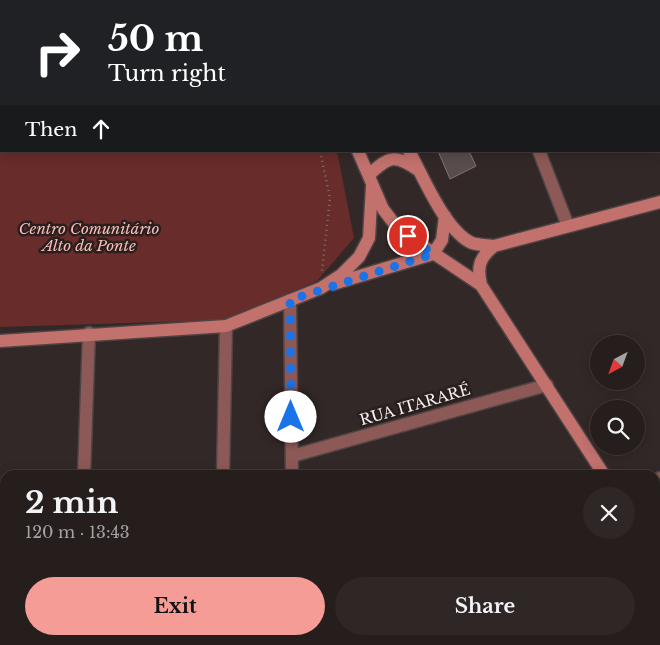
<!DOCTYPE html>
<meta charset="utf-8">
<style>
:root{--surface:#261e1d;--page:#2e2726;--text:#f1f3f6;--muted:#a4a2a4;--line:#423c3b;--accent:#f59c96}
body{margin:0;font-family:"Libre Baskerville",serif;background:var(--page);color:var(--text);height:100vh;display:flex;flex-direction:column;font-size:19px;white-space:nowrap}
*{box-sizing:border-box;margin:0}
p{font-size:16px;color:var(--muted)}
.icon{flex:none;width:28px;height:28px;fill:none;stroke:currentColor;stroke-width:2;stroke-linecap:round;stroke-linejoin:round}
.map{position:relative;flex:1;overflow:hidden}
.sheet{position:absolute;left:0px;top:470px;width:660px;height:175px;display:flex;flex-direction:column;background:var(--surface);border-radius:15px 15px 0 0;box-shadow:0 2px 12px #0003,0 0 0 1px var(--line)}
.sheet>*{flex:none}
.guide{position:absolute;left:0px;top:0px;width:660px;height:152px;box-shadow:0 2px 12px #0003,0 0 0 1px var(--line);background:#202124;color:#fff;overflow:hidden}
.needle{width:32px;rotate:221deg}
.tools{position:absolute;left:590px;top:335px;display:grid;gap:10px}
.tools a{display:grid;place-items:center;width:55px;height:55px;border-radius:50%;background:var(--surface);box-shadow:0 2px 12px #0003,0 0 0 1px var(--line);font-size:25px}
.pin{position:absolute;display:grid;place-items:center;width:42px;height:42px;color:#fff;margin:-21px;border:2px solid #fff;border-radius:50%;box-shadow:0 1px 5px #0007}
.me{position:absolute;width:55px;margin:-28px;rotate:0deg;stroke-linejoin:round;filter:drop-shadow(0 0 4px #0008)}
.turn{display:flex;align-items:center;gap:18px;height:105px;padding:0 25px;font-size:22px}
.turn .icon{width:65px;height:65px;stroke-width:2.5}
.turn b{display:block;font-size:35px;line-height:42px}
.then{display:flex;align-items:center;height:48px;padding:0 25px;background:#0003;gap:10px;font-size:19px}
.round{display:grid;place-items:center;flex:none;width:52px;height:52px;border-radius:26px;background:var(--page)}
.headline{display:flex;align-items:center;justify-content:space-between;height:85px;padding:0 25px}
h1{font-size:30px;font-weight:700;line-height:38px}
.primary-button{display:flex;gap:10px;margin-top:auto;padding:10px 25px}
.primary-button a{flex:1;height:58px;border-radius:30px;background:var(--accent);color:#111;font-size:20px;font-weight:700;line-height:58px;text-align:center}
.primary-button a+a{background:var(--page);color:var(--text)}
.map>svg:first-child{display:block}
</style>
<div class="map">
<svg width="660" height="645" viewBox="0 0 660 645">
<rect width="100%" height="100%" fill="#322827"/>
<path fill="#682c2a" d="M 0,0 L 300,0 L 1,1 L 1,151 L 337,151 L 354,238 L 317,281 L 225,320 L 0,327 Z
M 0,604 L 5,610 L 5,640 L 38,640 L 44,645 L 0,645 Z"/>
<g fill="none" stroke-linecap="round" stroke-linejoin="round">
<path stroke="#2c0103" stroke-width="26" d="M 0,617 L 5,621
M 28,640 L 34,645"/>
</g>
<path fill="#584d4c" stroke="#807473" d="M 199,0 L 263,0 L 263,1 L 199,1 Z
M 438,151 L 469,151 L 476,166 L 450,179 Z
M 660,493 L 660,537 L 655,530 L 655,499 Z"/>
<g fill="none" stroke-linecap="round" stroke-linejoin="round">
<g stroke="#4e4443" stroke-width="15">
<path id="street" d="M 535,1 L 536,0
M 659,72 L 660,74
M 539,151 L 568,226
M 290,300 L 292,475
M 292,456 L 547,385
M 84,475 L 89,333
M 223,475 L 226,326
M 655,483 L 660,478
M 655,547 L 660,546
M 220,640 L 221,645
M 292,640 L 292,645
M 544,645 L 561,640"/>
</g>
<g stroke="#4e4443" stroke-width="15">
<path id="secondary" d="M 328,0 L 329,1
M 315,1 L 315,0
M 358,151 L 383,209 L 393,222 L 408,236 L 481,285 L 604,475
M 409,151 C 423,176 445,231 472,243 C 478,245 487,245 494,246
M 369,175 C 389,156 395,154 418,170
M 333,284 L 433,254 L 442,240 L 445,216
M 481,285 C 477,267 479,258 494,246 L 660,202
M 0,341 L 226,326 L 321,288 L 341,275 L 359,257 L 369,238 L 372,186
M 655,554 L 660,562"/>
</g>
<path stroke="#7c7372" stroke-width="2.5" stroke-dasharray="1 4" stroke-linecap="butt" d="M 273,0 L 273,1
M 320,151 L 330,198 L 322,271"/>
<use href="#street" stroke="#8c5956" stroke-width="12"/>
<use href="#secondary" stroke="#c2716d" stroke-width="12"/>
</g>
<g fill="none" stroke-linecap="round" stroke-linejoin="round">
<path stroke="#1a73e8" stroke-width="9" stroke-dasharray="0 16.2" d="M 291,417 L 290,300 L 433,254 L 408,236"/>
</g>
<g text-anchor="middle" stroke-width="5" stroke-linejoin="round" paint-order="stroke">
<g font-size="15" font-style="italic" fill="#fbbcb8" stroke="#281f1e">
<text x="89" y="234">Centro Comunitário<tspan x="89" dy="17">Alto da Ponte</tspan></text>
</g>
<g font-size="15" fill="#f7f0ef" stroke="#281f1e">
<text transform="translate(415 405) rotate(-16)" y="5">RUA ITARARÉ</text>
</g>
</g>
</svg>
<div class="tools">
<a><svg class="needle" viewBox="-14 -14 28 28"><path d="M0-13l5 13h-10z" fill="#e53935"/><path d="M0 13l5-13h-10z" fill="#a4a2a4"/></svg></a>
<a><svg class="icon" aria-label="search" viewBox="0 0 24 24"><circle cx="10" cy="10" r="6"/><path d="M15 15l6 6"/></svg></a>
</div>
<div class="pin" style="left:408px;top:236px;background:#d93025"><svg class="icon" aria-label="arrive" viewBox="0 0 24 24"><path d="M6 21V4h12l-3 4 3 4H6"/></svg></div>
<svg class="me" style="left:291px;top:417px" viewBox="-20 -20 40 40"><circle r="19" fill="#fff"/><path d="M0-13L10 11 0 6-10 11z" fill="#1a73e8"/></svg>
<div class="guide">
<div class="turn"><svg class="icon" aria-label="right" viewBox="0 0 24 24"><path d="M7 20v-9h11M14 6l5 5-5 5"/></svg><div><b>50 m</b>Turn right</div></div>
<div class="then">Then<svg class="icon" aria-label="ahead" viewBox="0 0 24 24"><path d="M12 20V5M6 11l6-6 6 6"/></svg></div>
</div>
<section class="sheet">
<div class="headline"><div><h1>2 min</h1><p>120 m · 13:43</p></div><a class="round"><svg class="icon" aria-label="close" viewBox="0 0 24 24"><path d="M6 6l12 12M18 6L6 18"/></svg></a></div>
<div class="primary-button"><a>Exit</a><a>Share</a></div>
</section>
</div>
